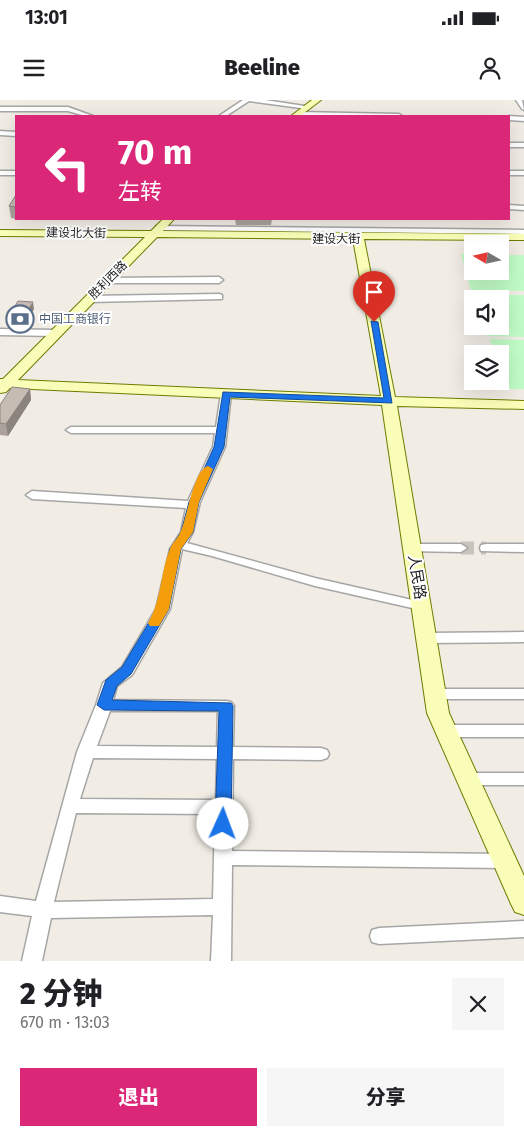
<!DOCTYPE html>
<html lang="zh">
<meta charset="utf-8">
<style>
:root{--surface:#fff;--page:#f6f6f6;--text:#202124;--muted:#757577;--accent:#db2777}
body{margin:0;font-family:"Fira Sans","Noto Sans SC",sans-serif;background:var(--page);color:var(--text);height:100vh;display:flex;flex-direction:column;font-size:19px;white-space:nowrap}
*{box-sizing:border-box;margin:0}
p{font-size:16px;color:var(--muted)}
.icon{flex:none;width:28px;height:28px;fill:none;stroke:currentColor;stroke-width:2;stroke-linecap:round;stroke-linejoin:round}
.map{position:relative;height:861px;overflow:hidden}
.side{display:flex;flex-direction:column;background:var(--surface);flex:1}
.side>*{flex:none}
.guide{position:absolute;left:15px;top:15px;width:495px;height:105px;border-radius:0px;box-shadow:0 5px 20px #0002;background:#db2777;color:#fff;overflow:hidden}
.needle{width:32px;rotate:279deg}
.controls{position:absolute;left:464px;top:135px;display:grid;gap:10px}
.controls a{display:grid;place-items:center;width:45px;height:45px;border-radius:0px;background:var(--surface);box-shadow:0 5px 20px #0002;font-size:25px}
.pin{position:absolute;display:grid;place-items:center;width:42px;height:42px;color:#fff;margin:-51px -21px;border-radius:50% 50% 50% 0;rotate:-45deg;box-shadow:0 0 5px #0007}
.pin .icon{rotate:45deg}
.me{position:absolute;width:55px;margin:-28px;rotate:2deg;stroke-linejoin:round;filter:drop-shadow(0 0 4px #0008)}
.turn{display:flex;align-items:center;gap:18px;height:105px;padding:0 20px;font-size:22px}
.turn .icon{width:65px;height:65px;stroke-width:2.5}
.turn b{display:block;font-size:35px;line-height:42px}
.round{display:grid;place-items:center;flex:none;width:52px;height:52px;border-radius:0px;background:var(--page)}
.headline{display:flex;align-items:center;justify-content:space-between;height:85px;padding:0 20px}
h1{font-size:30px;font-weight:800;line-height:38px}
.button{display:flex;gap:10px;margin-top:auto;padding:10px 20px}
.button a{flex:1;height:58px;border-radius:0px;background:var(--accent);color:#fff;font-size:20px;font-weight:800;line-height:58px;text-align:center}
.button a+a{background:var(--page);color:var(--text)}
.status{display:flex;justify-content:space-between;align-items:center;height:35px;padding:0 25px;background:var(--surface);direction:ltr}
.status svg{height:14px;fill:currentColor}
header{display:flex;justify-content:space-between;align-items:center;height:65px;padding:0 20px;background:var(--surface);font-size:22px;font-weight:800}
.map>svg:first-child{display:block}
</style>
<div class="status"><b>13:01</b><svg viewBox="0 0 49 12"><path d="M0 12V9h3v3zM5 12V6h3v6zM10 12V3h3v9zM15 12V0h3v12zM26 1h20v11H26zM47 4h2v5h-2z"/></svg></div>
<header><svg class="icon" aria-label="menu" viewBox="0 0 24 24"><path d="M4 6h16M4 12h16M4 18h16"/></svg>Beeline<svg class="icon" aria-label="person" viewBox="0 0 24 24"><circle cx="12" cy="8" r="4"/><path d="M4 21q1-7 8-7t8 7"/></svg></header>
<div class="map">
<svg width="524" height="861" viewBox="0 0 524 861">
<rect width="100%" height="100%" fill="#f1ede5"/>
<path fill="#c1fcc6" d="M 461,154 L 472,155 L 472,171 L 500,171 L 500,155 L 524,155 L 524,191 L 471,190 Z
M 475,194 L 524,195 L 524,237 L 487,236 L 484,226 L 500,226 L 500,199 L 477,199 Z
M 490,239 L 524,240 L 524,289 L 503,289 L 500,276 L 500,254 L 494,254 Z"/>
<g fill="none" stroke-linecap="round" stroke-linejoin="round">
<path stroke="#c7c4bd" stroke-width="13" stroke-dasharray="13 7" stroke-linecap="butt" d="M 461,448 L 486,448"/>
<g stroke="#a6a6a6" stroke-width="3">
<path id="street" d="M 243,0 L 265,0 L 311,7 L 308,9 L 249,1 L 226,16 L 219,16 Z
M 516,0 L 522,0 L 524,10 L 522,9 Z
M 0,7 L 68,7 L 93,16 L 85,16 L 68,11 L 0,11 Z
M 298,12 L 399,14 L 402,16 L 296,15 Z
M 509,16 L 524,17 L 524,21 L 509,20 Z
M 0,31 L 16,32 L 16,36 L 0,35 Z
M 509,43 L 524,43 L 524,47 L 509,47 Z
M 0,71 L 16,71 L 16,75 L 0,75 Z
M 509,71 L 524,71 L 524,75 L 509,75 Z
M 509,105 L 524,106 L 524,110 L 509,109 Z
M 156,126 L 524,130 L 524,134 L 159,130 L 156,130 Z
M 107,178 L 219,177 L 223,180 L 219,183 L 104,183 L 104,179 Z
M 219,194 L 222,195 L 222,199 L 89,202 L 85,199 L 89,196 Z
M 0,229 L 55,230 L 60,233 L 55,236 L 0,235 Z
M 226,291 L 231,294 L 225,347 L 200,402 L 193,432 L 187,443 L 315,478 L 421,502 L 428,506 L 421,510 L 315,486 L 212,456 L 182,449 L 170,509 L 132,575 L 117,586 L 113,600 L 226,601 L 231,602 L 234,606 L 233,647 L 321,648 L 327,650 L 329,654 L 327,658 L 321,660 L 233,659 L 232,751 L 505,754 L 511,756 L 514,761 L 511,766 L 505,768 L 232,765 L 231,861 L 211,861 L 213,815 L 51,818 L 42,861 L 22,861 L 32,816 L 0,812 L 0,796 L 36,801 L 77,652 L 96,605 L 103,583 L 122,567 L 156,509 L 170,449 L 181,432 L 186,408 L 32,399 L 26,395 L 32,391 L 188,401 L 213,347 L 215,333 L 71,333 L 66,330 L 71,327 L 216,327 L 221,294 ZM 110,611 L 218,611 L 217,647 L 97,646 ZM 93,658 L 217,659 L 216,700 L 80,699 ZM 76,713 L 215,714 L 213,799 L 54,802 Z
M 412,444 L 461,444 L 467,448 L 461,452 L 407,451 L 406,448 L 407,445 Z
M 486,444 L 524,444 L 524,452 L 481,451 L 480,448 L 481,445 Z
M 524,532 L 524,542 L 427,543 L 422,541 L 420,538 L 422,535 L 427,533 Z
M 435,589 L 524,589 L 524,599 L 435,599 L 430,598 L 427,594 L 430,590 Z
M 446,625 L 524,625 L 524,637 L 446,637 L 440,635 L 438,631 L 440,627 Z
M 468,673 L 524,673 L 524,685 L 468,685 L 462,683 L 460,679 L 462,675 Z
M 524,821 L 524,837 L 379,844 L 372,842 L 370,836 L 372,830 L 379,828 Z"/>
</g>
<g stroke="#6e7d00" stroke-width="2">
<path id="secondary" d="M 312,0 L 321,0 L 300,16 L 291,16 Z
M 163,119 L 174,119 L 163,131 L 524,134 L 524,140 L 364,139 L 395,297 L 524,301 L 524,309 L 397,306 L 449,613 L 524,776 L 524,815 L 515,812 L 511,804 L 427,613 L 382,305 L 10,288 L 6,292 L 0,293 L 0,279 L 3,279 L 145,137 L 0,136 L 0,130 L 151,131 ZM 157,137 L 353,139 L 381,296 L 18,280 Z"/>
</g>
<use href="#street" fill="#fff" fill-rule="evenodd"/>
<use href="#secondary" fill="#f9fdb7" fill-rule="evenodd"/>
</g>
<path fill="#aaa29b" d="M 16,95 L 16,119 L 11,118 L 9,106 Z
M 235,119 L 272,119 L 271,125 L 236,125 Z
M 34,209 L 23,228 L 8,227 L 7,220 Z
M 30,289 L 31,300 L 8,336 L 0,335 L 0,305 Z"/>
<path fill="#8b847e" d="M 33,202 L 34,209 L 23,228 L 22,220 Z
M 30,289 L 31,300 L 8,336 L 6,324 Z"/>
<path fill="#c6bcb4" stroke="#8b847e" d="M 16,95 L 16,107 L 9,106 Z
M 18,201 L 33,202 L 22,220 L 7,220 Z
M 12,287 L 30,289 L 6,324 L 0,323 L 0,305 Z"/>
<path fill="#1a73e8" stroke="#114b97" d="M 371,221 L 378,222 L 392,303 L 230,297 L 224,347 L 199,402 L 193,432 L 181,449 L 169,509 L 131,574 L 117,586 L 112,600 L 231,603 L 233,606 L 231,724 L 229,729 L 223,731 L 217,729 L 215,724 L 219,611 L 104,610 L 97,605 L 106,580 L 122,567 L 157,509 L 170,449 L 181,432 L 189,402 L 214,347 L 223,292 L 384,298 Z"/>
<path fill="#f59e0b" d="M 208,366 L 213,369 L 199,402 L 193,432 L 181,449 L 169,509 L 159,526 L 150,526 L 148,523 C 162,500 160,473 170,449 C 172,443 178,438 180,433 C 187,420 193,370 208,366 Z"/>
<defs>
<g id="bank-ring" transform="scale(1.4375)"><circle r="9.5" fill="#fff" stroke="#5c6f8a" stroke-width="1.5"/><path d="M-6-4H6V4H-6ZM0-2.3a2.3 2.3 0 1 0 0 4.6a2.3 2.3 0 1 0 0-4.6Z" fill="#5c6f8a"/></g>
</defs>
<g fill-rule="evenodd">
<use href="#bank-ring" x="20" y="219"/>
</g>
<g text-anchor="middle" stroke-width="4" stroke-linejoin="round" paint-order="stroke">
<g font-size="12" fill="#1f1f1f" stroke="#fff">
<text transform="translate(76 133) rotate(1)" y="4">建设北大街</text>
<text x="336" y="143">建设大街</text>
<text transform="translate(108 180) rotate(-45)" y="4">胜利西路</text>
</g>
<g font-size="12" fill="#4e5e75" stroke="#fff" text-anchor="start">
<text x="39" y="223">中国工商银行</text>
</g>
<g font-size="15" fill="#1f1f1f" stroke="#fff">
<text transform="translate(417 477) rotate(81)" y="5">人民路</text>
</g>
</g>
</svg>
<div class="controls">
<a><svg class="needle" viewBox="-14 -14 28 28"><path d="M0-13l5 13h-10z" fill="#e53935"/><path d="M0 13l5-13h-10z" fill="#757577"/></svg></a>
<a><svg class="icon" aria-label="sound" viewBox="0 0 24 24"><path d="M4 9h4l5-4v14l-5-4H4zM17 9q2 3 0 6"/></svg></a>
<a><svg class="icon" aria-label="layers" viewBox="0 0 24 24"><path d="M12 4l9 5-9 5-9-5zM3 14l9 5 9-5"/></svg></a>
</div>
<div class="pin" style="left:374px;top:222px;background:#d93025"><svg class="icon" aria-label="arrive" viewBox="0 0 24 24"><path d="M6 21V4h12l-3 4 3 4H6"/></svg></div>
<svg class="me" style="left:223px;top:724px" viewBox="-20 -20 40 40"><circle r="19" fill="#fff"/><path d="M0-13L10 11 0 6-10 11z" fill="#1a73e8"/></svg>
<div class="guide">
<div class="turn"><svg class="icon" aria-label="left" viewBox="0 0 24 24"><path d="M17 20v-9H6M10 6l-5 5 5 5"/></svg><div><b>70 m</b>左转</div></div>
</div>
</div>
<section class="side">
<div class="headline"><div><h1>2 分钟</h1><p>670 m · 13:03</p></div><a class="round"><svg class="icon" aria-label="close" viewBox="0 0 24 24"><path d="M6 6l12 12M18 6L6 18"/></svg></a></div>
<div class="button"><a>退出</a><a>分享</a></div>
</section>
